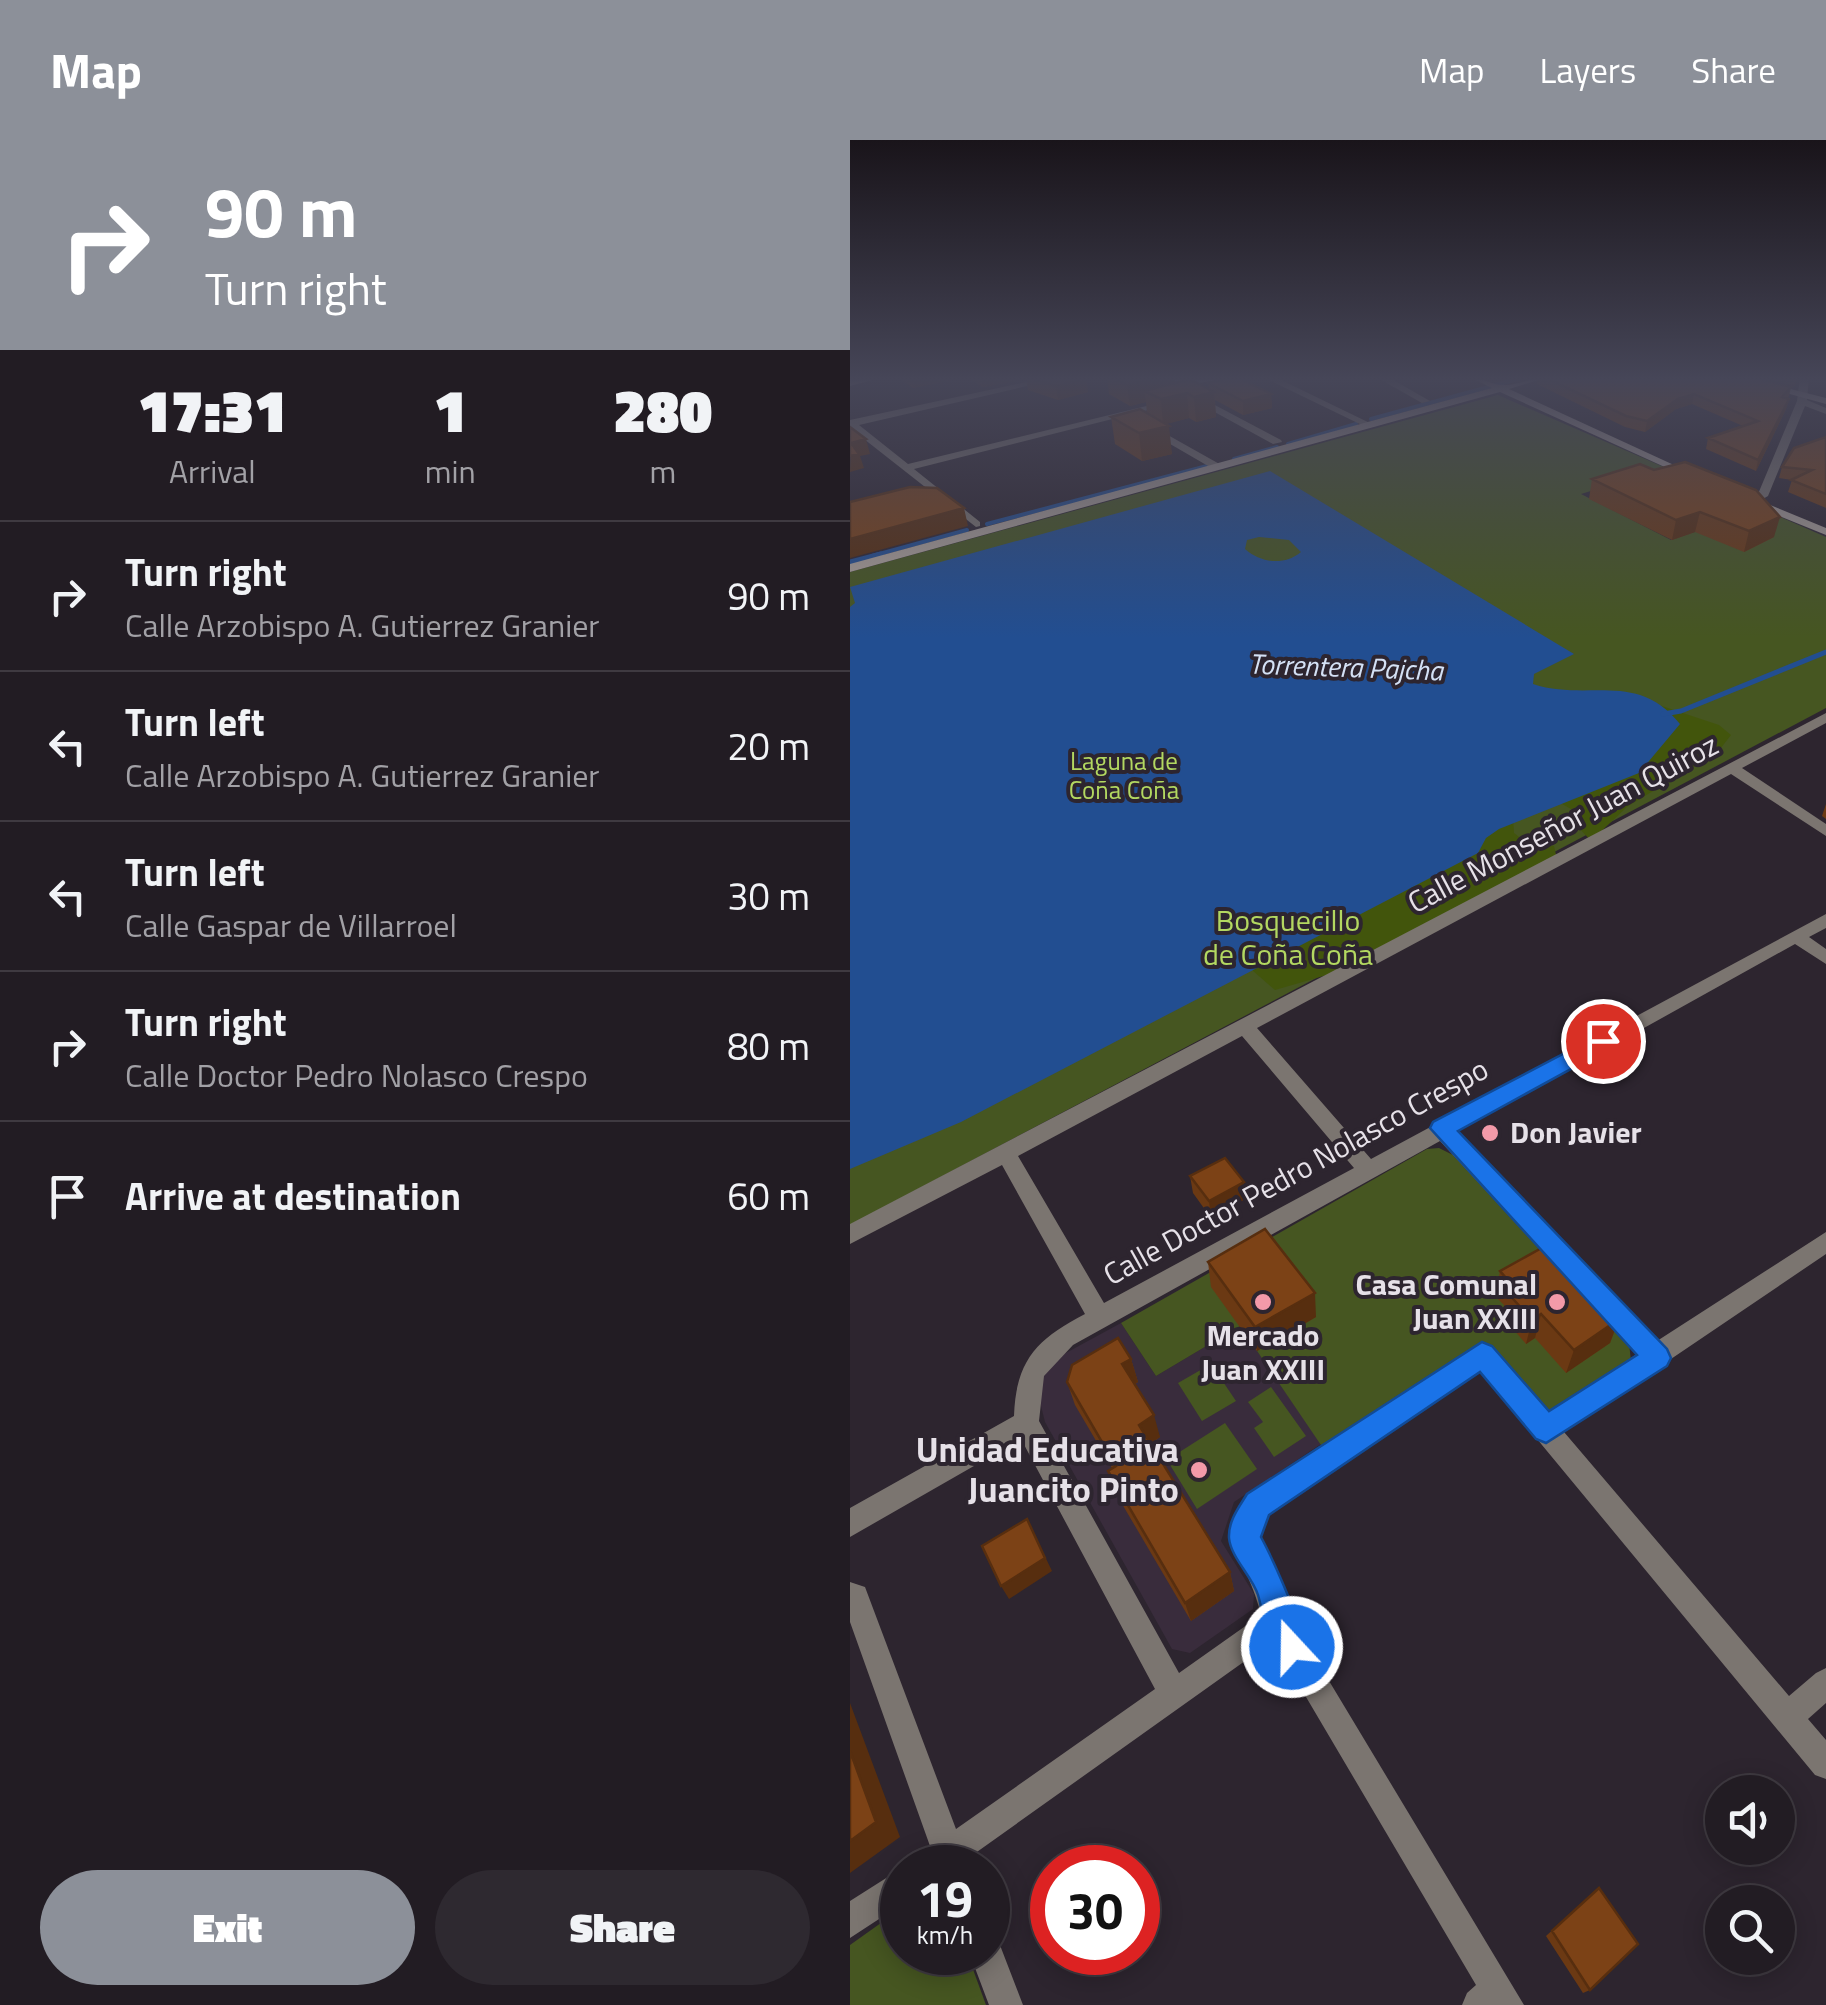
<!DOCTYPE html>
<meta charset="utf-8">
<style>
:root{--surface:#221c23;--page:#2e2930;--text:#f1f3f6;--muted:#a2a1a6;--line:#3f3a41;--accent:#8c9099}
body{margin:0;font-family:"Titillium Web",sans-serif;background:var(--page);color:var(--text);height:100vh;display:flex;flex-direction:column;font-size:38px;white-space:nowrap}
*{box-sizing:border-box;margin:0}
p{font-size:32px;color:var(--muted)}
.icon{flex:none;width:55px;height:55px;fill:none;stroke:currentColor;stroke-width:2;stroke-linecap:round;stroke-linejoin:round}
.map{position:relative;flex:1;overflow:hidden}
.drawer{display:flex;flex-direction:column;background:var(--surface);width:850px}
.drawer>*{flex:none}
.banner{background:#8c9099;color:#fff;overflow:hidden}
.tools{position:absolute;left:855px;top:1635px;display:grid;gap:20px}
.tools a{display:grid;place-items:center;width:90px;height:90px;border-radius:50%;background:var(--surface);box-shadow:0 5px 25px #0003,0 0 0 2px var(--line);font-size:50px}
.speed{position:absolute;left:30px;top:1705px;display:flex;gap:20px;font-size:50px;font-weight:700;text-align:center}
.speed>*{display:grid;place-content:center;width:130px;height:130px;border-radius:50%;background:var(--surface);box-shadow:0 5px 25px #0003,0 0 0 2px var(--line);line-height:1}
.speed small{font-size:25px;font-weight:400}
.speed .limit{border:15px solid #d22;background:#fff;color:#111}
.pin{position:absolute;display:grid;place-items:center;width:85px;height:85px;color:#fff;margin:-42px;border:5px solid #fff;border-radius:50%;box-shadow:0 2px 10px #0007}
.me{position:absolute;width:110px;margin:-55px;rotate:339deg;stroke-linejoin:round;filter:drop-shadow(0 0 8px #0008)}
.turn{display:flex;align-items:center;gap:35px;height:210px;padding:0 40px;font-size:45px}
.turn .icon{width:130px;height:130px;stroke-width:2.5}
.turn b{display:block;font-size:70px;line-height:85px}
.eta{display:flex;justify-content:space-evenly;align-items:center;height:170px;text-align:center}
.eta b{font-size:60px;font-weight:800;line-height:70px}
.button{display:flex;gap:20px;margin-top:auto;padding:20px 40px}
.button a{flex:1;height:115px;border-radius:60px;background:var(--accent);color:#fff;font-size:40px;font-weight:800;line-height:115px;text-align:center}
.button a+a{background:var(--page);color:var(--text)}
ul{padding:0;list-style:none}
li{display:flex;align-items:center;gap:30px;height:150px;padding:0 40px;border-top:2px solid var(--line)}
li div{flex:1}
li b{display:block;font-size:38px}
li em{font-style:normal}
header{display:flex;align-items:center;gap:60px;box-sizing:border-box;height:140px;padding:0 50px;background:var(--accent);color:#fff}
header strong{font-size:48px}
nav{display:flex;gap:55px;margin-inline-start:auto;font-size:35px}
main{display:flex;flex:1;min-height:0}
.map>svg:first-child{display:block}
</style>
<header>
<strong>Map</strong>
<nav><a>Map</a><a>Layers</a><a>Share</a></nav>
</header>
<main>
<section class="drawer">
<div class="banner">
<div class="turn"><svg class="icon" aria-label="right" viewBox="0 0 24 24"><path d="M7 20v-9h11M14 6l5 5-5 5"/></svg><div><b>90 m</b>Turn right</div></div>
</div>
<div class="eta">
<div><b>17:31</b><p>Arrival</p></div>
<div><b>1</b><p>min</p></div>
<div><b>280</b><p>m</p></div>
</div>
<ul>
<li><svg class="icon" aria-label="right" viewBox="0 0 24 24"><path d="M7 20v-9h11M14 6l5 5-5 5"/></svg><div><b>Turn right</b><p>Calle Arzobispo A. Gutierrez Granier</p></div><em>90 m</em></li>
<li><svg class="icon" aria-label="left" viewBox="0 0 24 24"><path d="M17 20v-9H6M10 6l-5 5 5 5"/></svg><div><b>Turn left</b><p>Calle Arzobispo A. Gutierrez Granier</p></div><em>20 m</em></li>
<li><svg class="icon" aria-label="left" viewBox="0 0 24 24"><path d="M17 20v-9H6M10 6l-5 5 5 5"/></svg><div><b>Turn left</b><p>Calle Gaspar de Villarroel</p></div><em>30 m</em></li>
<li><svg class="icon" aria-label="right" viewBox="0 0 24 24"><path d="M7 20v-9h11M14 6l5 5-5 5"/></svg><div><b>Turn right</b><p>Calle Doctor Pedro Nolasco Crespo</p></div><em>80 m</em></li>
<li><svg class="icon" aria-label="arrive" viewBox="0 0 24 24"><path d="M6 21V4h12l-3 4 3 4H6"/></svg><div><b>Arrive at destination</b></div><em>60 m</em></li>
</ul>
<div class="button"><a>Exit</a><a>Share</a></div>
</section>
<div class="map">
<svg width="976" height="1865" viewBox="0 0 976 1865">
<rect width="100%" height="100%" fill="#2d252f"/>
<path fill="#392c3c" d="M 271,1183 L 306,1236 L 390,1186 L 471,1304 L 384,1362 L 371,1401 L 404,1454 L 403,1469 L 340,1513 L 322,1509 L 195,1282 L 190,1262 L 191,1238 L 203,1220 Z"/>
<path fill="#465621" d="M 648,255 L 816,328 L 731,354 L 821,400 L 912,369 L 976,397 L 976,568 L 0,1085 L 0,432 Z
M 589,1008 L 603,1015 L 779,1203 L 781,1221 L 705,1273 L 696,1272 L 643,1211 L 475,1311 L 390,1186 L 306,1236 L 271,1183 L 577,1009 Z
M 361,1224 L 386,1261 L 352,1281 L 328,1243 Z
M 421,1247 L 456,1296 L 424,1317 L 404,1288 L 413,1282 L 398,1262 Z
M 375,1283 L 407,1329 L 347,1369 L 317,1320 Z
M 52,1768 L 52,1812 L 117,1813 L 136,1865 L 0,1865 L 0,1805 Z"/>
<path fill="#42550c" d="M 791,559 L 869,585 L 881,595 L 867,613 L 778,666 L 741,701 L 730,689 L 730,674 L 696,655 L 662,664 L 664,693 L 677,703 L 704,706 L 707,719 L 501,828 L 425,850 L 394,823 Z"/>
<path fill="#224e91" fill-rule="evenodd" d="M 420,331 L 724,514 L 684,534 L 683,544 C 737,562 787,530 830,584 L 789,633 L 649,689 L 636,698 L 628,713 L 111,982 L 0,1029 L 0,467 L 5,463 L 0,447 ZM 409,397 L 439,400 L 451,412 C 434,426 411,423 395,409 L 397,400 Z"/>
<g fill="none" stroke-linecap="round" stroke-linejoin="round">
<path stroke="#224e91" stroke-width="4" d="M 0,240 L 14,237
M 521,279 L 675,237
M 438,304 L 506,284
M 384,319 L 427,307
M 137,384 L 357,326
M 22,416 L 117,390"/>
<path stroke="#224e91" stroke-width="5" d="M 0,422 L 31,414
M 813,574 L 831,571 L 976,512"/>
<path fill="#7b7570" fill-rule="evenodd" d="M 199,237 L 216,237 L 9,285 L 58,324 L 321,260 L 326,263 L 64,329 L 130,382 L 130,386 L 126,387 L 0,288 L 0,280 Z
M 413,237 L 425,237 L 526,286 L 518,288 Z
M 526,237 L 538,237 L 580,261 L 572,263 Z
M 950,237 L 959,237 L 957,260 L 976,268 L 976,274 L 955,266 L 918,356 L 906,363 L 898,363 L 898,359 L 908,354 L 947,261 Z
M 344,254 L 431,300 L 432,302 L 423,304 L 341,259 Z
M 300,285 L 373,326 L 374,328 L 365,330 L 296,290 Z
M 976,573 L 976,583 L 892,628 L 976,684 L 976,696 L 881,634 L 407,888 L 521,1019 L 976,774 L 976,788 L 959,797 L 976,809 L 976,824 L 945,804 L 607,992 L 807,1201 L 976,1092 L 976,1114 L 818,1221 L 816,1226 L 714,1292 L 939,1556 L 966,1533 L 976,1528 L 976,1563 L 958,1579 L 976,1600 L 976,1639 L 965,1635 L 630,1230 L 436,1359 L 418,1376 L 410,1396 L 440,1476 L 674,1865 L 612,1865 L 617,1853 L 626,1845 L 423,1501 L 117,1719 L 120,1728 L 61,1728 L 66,1717 L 80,1706 L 0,1482 L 0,1442 L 15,1447 L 106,1689 L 305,1549 L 171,1299 L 0,1397 L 0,1368 L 164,1276 C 166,1220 187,1199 235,1174 L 152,1025 L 0,1104 L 0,1084 ZM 392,896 L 504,1028 L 254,1163 L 168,1016 ZM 590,1001 L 787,1214 L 698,1273 L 642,1207 L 633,1204 L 418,1341 C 355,1396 397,1413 411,1475 L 329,1533 L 189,1281 L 194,1236 L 223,1205 Z
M 52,1728 L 52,1764 L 0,1798 L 0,1761 Z
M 138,1796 L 148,1800 L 173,1865 L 139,1865 L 119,1812 L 138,1812 Z"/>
<path fill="#aaa099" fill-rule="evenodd" d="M 16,237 L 34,237 L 0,246 L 0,240 Z
M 293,237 L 387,237 L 342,244 Z
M 620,237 C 632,237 643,246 654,245 C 669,245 683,237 698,237 L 659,249 L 850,337 L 841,339 L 650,252 L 0,432 L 0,424 L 642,248 Z
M 879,237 L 894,237 L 976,258 L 976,264 Z
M 895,358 L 903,358 L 976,388 L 976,395 L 895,362 Z"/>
</g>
<path fill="#6b3913" d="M 47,237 L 115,237 L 63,248 Z
M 116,237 L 233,237 L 236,239 L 238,252 L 208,260 L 178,250 L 176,239 L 133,247 Z
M 257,237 L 324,237 L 325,243 L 359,249 L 358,243 L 421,254 L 422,268 L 393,275 L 365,260 L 366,277 L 346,282 L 339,278 L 315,284 L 322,314 L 292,321 L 265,304 L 261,277 L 297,274 L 296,262 L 280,266 L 259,254 Z
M 688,237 L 904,237 L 941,247 L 936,269 L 906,331 L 856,309 L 858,298 L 893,286 L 842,264 L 826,269 L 795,292 L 775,287 L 687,244 Z
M 909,237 L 948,237 L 945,246 Z
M 976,297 L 976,368 L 938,352 L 942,340 L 929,338 L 932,327 Z
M 804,330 L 924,397 L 894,412 L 845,392 L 822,400 L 739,359 L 742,339 Z
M 976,664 L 976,679 L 972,676 Z
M 340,1036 L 394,1042 L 395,1059 L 361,1078 L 343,1053 Z
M 358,1122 L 466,1177 L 407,1211 L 361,1147 Z
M 650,1131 L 751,1151 L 749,1158 L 769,1179 L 760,1203 L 716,1233 L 685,1198 L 676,1204 L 652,1176 L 654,1165 L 645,1156 Z
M 281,1219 L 288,1242 L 285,1244 L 310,1297 L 300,1304 L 380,1432 L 384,1451 L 341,1481 L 265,1352 L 258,1331 L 262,1328 L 225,1265 L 217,1242 Z
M 748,1748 L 740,1850 L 733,1853 L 696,1796 Z"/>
<path fill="#572e0f" d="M 60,237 L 115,237 L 63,248 Z
M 131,237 L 176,237 L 176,239 L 133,247 Z
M 312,237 L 324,237 L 326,255 L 294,251 L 296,262 L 280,266 L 277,245 Z
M 236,239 L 238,252 L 208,260 L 206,246 Z
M 364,252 L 366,277 L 346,282 L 344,257 Z
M 337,253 L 339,278 L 313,285 L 311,259 Z
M 421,254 L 422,268 L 393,275 L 393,261 Z
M 844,254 L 842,264 L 826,269 L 795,292 L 797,281 L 828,259 Z
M 939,259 L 936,269 L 906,331 L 908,320 Z
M 319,286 L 322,314 L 292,321 L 289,293 Z
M 16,299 L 20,314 L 10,316 L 14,328 L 0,332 L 1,303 Z
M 114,368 L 118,386 L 0,418 L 0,399 Z
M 850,372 L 845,392 L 822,400 L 826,380 Z
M 930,377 L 924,397 L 894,412 L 899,391 Z
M 394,1042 L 395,1059 L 361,1078 L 359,1061 Z
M 465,1153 L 466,1177 L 407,1211 L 405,1187 Z
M 691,1174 L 685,1198 L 676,1204 L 682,1180 Z
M 769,1179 L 760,1203 L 716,1233 L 724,1210 Z
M 281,1219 L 288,1242 L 279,1247 L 272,1224 Z
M 304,1275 L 310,1297 L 295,1307 L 289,1285 Z
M 177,1379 L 202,1431 L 159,1459 L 151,1446 Z
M 380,1432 L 384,1451 L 341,1481 L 335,1463 Z
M 0,1563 L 50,1697 L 0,1733 Z"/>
<path fill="#7c4216" stroke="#572e0f" stroke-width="2.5" d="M 178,237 L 233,237 L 236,239 L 206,246 Z
M 263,237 L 312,237 L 277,245 Z
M 383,237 L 387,237 L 421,254 L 393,261 L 358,243 Z
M 694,237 L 904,237 L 941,247 L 932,257 L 939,259 L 908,320 L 858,298 L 908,281 L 844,254 L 828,259 L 797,281 L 776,276 Z
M 340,239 L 364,252 L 344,257 L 337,253 L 311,259 L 294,251 Z
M 290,269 L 319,286 L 289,293 L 261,277 Z
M 0,287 L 16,299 L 1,303 L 9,314 L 0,316 Z
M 976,297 L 976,354 L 941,340 L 962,330 L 932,327 L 944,308 Z
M 835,322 L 906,350 L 930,377 L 899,391 L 850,372 L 826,380 L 742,339 L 790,324 L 804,330 Z
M 60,347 L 87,348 L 114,368 L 0,399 L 0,362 Z
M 375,1018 L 394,1042 L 359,1061 L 340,1036 Z
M 415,1089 L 465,1153 L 405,1187 L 358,1122 Z
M 697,1105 L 725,1134 L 731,1130 L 751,1151 L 745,1155 L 769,1179 L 724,1210 L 691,1174 L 682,1180 L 657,1152 L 664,1147 L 650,1131 Z
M 268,1198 L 281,1219 L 272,1224 L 304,1275 L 289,1285 L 380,1432 L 335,1463 L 258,1331 L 266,1326 L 217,1242 L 222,1225 Z
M 177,1379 L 195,1418 L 151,1446 L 132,1406 Z
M 0,1611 L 26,1682 L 0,1701 Z
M 749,1748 L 788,1804 L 740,1850 L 702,1791 Z"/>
<linearGradient id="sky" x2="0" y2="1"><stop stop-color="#19141a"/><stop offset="0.48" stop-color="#464658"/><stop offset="1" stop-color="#464658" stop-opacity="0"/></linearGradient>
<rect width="976" height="498" fill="url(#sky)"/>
<path fill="#1a73e8" stroke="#114b97" stroke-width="2.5" d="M 753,893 L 761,895 L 761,907 L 608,991 L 817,1209 L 821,1218 L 817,1226 L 696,1303 L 686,1299 L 630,1232 L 419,1375 L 411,1397 C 431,1434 443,1469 459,1507 L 454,1518 L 442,1523 C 413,1511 416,1481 408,1455 C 402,1436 381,1418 379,1398 C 378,1381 389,1367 397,1354 L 632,1202 L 642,1206 L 699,1271 L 787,1215 L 580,988 L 583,982 Z"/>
<g fill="#f39aa9" stroke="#2d252f" stroke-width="4">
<circle cx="640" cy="993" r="10"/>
<circle cx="413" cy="1162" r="10"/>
<circle cx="707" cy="1162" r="10"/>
<circle cx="349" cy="1330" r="10"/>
</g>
<g text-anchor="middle" stroke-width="8" stroke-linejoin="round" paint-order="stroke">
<g font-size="25" fill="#b3d861" stroke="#2d252f">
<text x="274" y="630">Laguna de<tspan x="274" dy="29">Coña Coña</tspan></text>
</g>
<g font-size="28" font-style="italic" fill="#d4e1f5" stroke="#2d252f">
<text transform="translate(496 527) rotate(2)" y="10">Torrentera Pajcha</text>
</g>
<g font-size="30" fill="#e6e1e8" stroke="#2d252f">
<text transform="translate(713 684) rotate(-28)" y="10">Calle Monseñor Juan Quiroz</text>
<text transform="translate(446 1032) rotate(-29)" y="10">Calle Doctor Pedro Nolasco Crespo</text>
</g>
<g font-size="30" fill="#b3d861" stroke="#2d252f">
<text x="438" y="791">Bosquecillo<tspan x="438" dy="34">de Coña Coña</tspan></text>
</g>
<g font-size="30" font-weight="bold" fill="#e6e1e8" stroke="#2d252f" text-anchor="start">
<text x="660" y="1003">Don Javier</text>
<text x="687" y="1155" text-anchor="end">Casa Comunal<tspan x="687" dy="34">Juan XXIII</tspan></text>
<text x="413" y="1206" text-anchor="middle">Mercado<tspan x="413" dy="34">Juan XXIII</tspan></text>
</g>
<g font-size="35" font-weight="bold" fill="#e6e1e8" stroke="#2d252f" text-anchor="end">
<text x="329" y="1322">Unidad Educativa<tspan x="329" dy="40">Juancito Pinto</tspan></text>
</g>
</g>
</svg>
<div class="tools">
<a><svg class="icon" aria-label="sound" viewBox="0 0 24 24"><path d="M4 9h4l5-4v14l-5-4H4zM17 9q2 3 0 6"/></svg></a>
<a><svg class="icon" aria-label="search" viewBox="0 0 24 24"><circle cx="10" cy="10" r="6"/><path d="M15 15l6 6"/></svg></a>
</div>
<div class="speed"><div>19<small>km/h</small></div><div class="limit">30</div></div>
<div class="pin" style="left:753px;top:901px;background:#d93025"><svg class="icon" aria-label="arrive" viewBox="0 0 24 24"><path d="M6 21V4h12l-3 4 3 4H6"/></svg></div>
<svg class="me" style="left:442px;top:1507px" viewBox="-20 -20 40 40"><circle r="17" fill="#1a73e8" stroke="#fff" stroke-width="3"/><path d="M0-11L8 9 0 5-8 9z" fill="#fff"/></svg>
</div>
</main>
